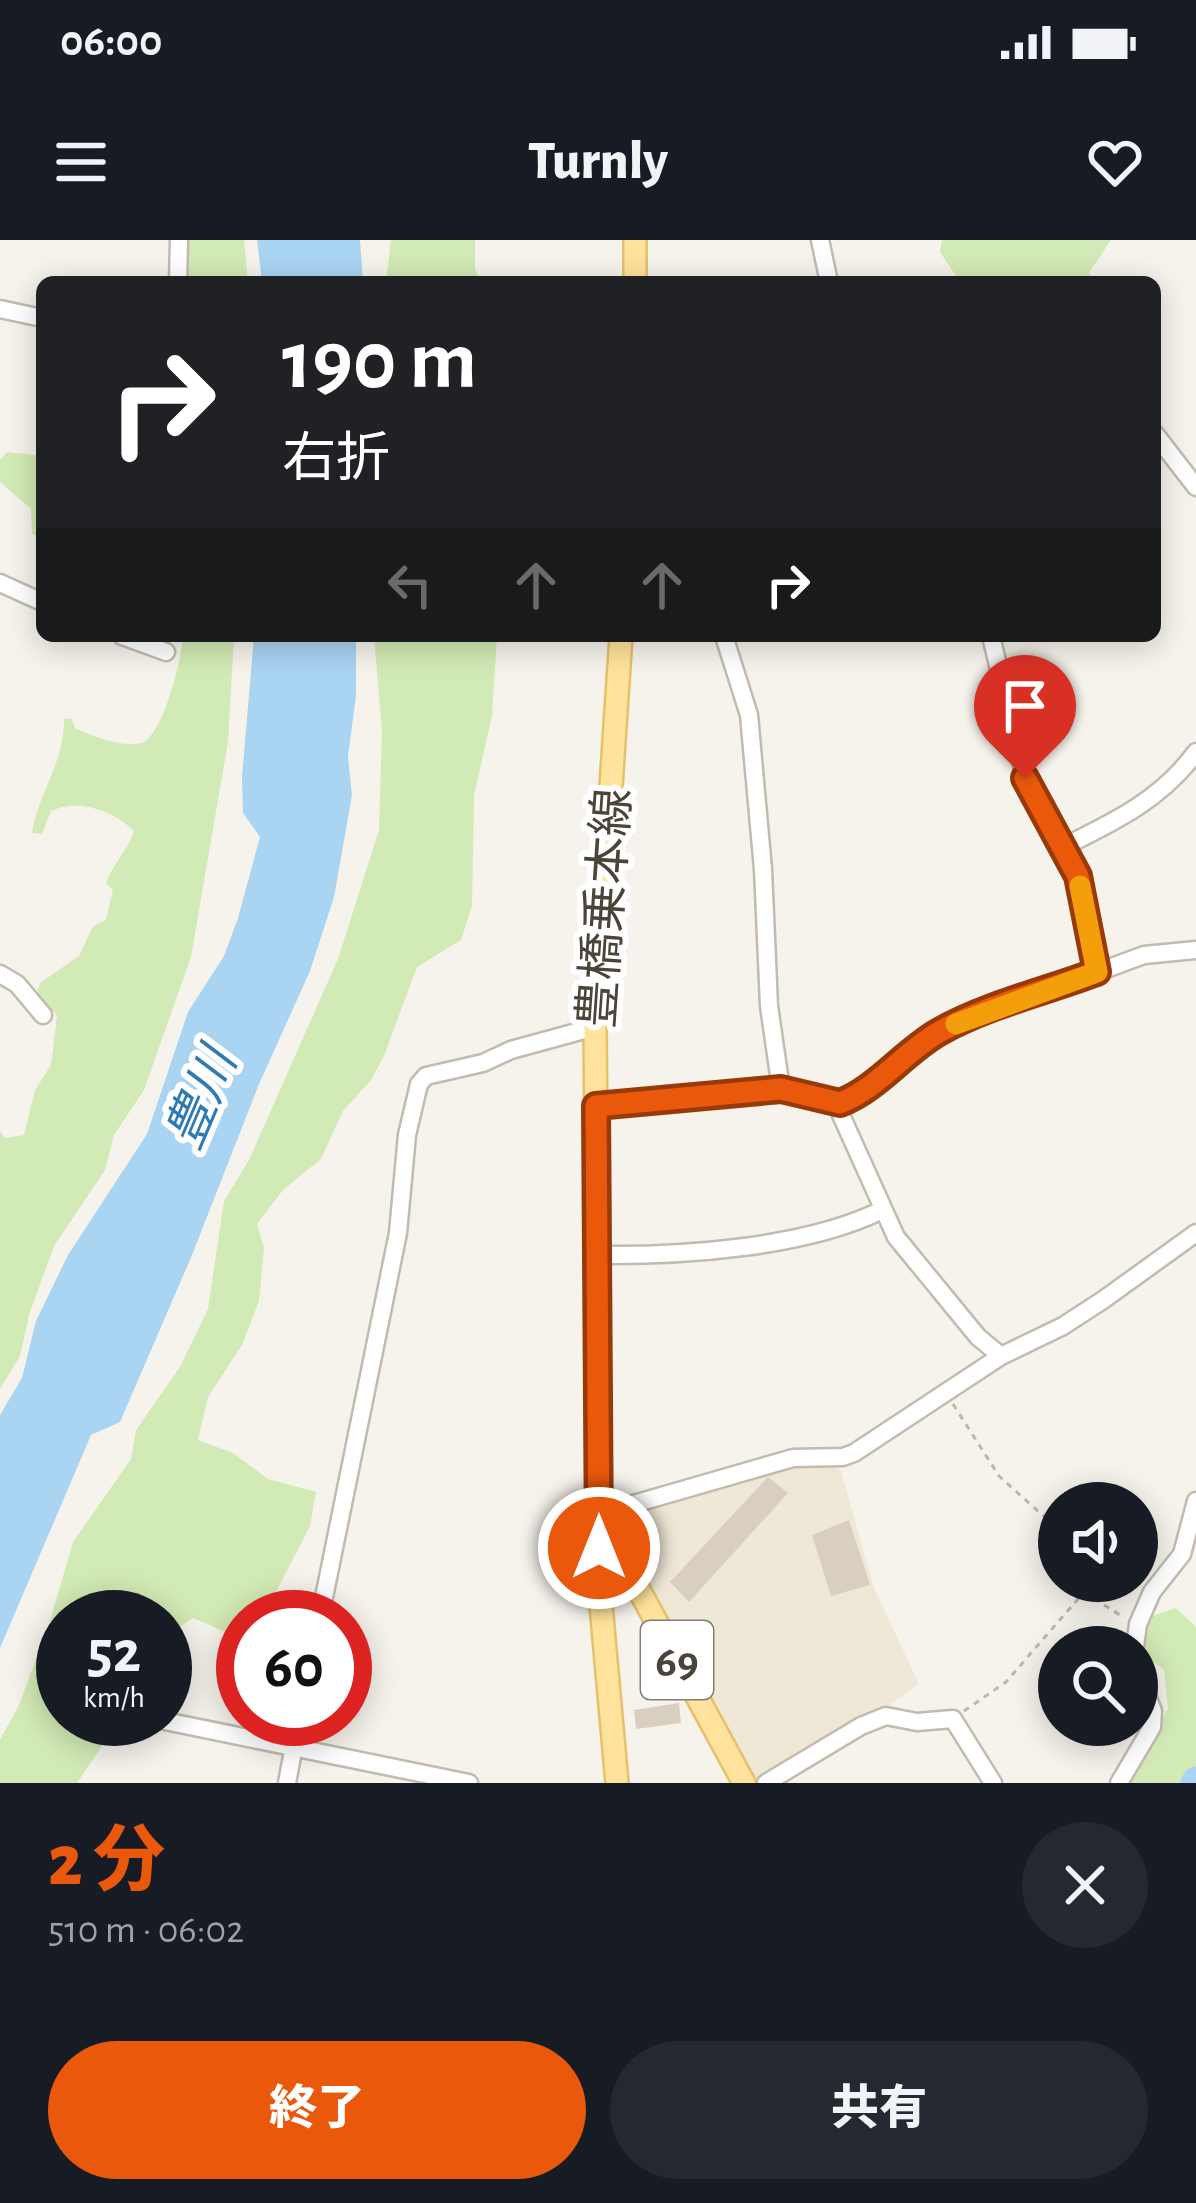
<!DOCTYPE html>
<html lang="ja">
<meta charset="utf-8">
<style>
:root{--surface:#171b24;--page:#242831;--text:#f1f3f6;--muted:#9ea1a6;--accent:#ea580c}
body{margin:0;font-family:"Alegreya Sans","Noto Sans JP",sans-serif;background:var(--page);color:var(--text);height:100vh;display:flex;flex-direction:column;font-size:45px;white-space:nowrap}
*{box-sizing:border-box;margin:0}
p{font-size:39px;color:var(--muted)}
.icon{flex:none;width:66px;height:66px;fill:none;stroke:currentColor;stroke-width:2;stroke-linecap:round;stroke-linejoin:round}
.map{position:relative;height:1543px;overflow:hidden}
.drawer{display:flex;flex-direction:column;background:var(--surface);flex:1}
.drawer>*{flex:none}
.top-card{position:absolute;left:36px;top:36px;width:1125px;height:366px;border-radius:18px;box-shadow:0 6px 30px #0003;background:#202124;color:#fff;overflow:hidden}
.fabs{position:absolute;left:1038px;top:1242px;display:grid;gap:24px}
.fabs a{display:grid;place-items:center;width:120px;height:120px;border-radius:50%;background:var(--surface);box-shadow:0 6px 30px #0003;font-size:60px}
.speed{position:absolute;left:36px;top:1350px;display:flex;gap:24px;font-size:60px;font-weight:700;text-align:center}
.speed>*{display:grid;place-content:center;width:156px;height:156px;border-radius:50%;background:var(--surface);box-shadow:0 6px 30px #0003;line-height:1}
.speed small{font-size:30px;font-weight:400}
.speed .limit{border:18px solid #d22;background:#fff;color:#111}
.pin{position:absolute;display:grid;place-items:center;width:102px;height:102px;color:#fff;margin:-123px -51px;border-radius:50% 50% 50% 0;rotate:-45deg;box-shadow:0 0 12px #0007}
.pin .icon{rotate:45deg}
.me{position:absolute;width:132px;margin:-66px;rotate:0deg;stroke-linejoin:round;filter:drop-shadow(0 0 9px #0008)}
.turn{display:flex;align-items:center;gap:42px;height:252px;padding:0 48px;font-size:54px}
.turn .icon{width:156px;height:156px;stroke-width:2.5}
.turn b{display:block;font-size:84px;line-height:102px}
.lanes{display:flex;align-items:center;height:114px;padding:0 48px;background:#0003;justify-content:center;gap:60px;direction:ltr}
.lanes .off{opacity:.35}
.round{display:grid;place-items:center;flex:none;width:126px;height:126px;border-radius:63px;background:var(--page)}
.summary{display:flex;align-items:center;justify-content:space-between;height:204px;padding:0 48px}
h1{font-size:72px;font-weight:800;line-height:90px;color:var(--accent)}
.button{display:flex;gap:24px;margin-top:auto;padding:24px 48px}
.button a{flex:1;height:138px;border-radius:72px;background:var(--accent);color:#fff;font-size:48px;font-weight:800;line-height:138px;text-align:center}
.button a+a{background:var(--page);color:var(--text)}
.status{display:flex;justify-content:space-between;align-items:center;height:84px;padding:0 60px;background:var(--surface);direction:ltr}
.status svg{height:33px;fill:currentColor}
header{display:flex;justify-content:space-between;align-items:center;height:156px;padding:0 48px;background:var(--surface);font-size:54px;font-weight:800}
.map>svg:first-child{display:block}
</style>
<div class="status"><b>06:00</b><svg viewBox="0 0 49 12"><path d="M0 12V9h3v3zM5 12V6h3v6zM10 12V3h3v9zM15 12V0h3v12zM26 1h20v11H26zM47 4h2v5h-2z"/></svg></div>
<header><svg class="icon" aria-label="menu" viewBox="0 0 24 24"><path d="M4 6h16M4 12h16M4 18h16"/></svg>Turnly<svg class="icon" aria-label="heart" viewBox="0 0 24 24"><path d="M12 20l-8-8c-3-5 5-10 8-4 3-6 11-1 8 4z"/></svg></header>
<div class="map">
<svg width="1196" height="1543" viewBox="0 0 1196 1543">
<rect width="100%" height="100%" fill="#f6f3ec"/>
<path fill="#efe8d6" d="M 830,1224 L 841,1231 L 874,1348 L 919,1444 L 880,1472 L 756,1540 L 615,1278 L 795,1226 Z"/>
<path fill="#d2eab5" d="M 184,0 L 244,0 L 248,42 L 183,42 Z
M 391,0 L 475,0 L 475,29 L 481,42 L 386,42 Z
M 942,0 L 1111,0 L 1089,33 L 1095,42 L 960,42 L 940,12 Z
M 7,212 L 42,216 L 42,299 L 32,294 L 31,269 L 0,242 L 0,220 Z
M 183,396 L 234,396 L 228,502 L 191,717 L 144,850 L 114,895 L 105,930 L 54,1006 L 29,1075 L 20,1116 L 0,1149 L 0,891 L 5,898 L 24,895 L 35,850 L 51,825 L 57,776 L 37,753 L 40,743 L 79,716 L 93,686 L 106,680 L 113,650 L 106,643 C 113,624 127,611 134,591 C 114,571 79,558 51,571 L 42,594 L 32,593 C 38,553 65,522 64,479 L 71,478 L 75,488 C 92,496 122,508 141,503 C 163,498 182,417 183,396 Z
M 374,396 L 497,396 L 492,476 L 474,556 L 472,666 L 461,700 L 417,727 L 384,816 L 371,840 L 343,871 L 321,919 L 283,950 L 257,984 L 264,1008 L 259,1061 L 242,1105 L 208,1157 L 198,1200 L 233,1213 L 268,1239 L 316,1252 L 310,1286 L 263,1377 L 243,1377 L 243,1394 L 237,1397 L 193,1378 L 174,1391 L 165,1406 L 165,1377 L 63,1377 L 63,1479 L 120,1479 L 77,1543 L 0,1543 L 0,1500 L 19,1465 L 50,1381 L 73,1302 L 131,1219 L 136,1190 L 180,1127 L 208,1069 L 224,961 L 249,920 L 338,719 L 379,590 L 382,490 Z
M 1176,1368 L 1196,1387 L 1196,1543 L 1124,1543 L 1168,1469 L 1164,1430 L 1144,1414 L 1148,1377 Z"/>
<path fill="#a9d4f2" d="M 257,0 L 360,0 L 363,42 L 262,42 Z
M 254,396 L 356,396 L 356,455 L 348,517 L 352,555 L 334,657 L 310,731 L 259,844 L 192,1015 L 120,1182 L 91,1195 L 0,1408 L 0,1175 L 22,1138 L 36,1081 L 68,1015 L 147,894 L 188,772 L 224,716 L 238,678 L 260,597 L 243,573 L 242,537 Z"/>
<g fill="none" stroke-linecap="round" stroke-linejoin="round">
<path stroke="#a9d4f2" stroke-width="27" d="M 1194,1543 L 1196,1540"/>
</g>
<path fill="#d8cfc1" d="M 768,1237 L 788,1253 L 689,1362 L 670,1342 Z
M 849,1280 L 870,1345 L 831,1356 L 812,1295 Z
M 679,1463 L 681,1483 L 636,1489 L 634,1470 Z"/>
<g fill="none" stroke-linecap="round" stroke-linejoin="round">
<g stroke="#c2bbae" stroke-width="21">
<path id="minor" d="M 820,0 L 829,42
M 178,42 L 179,0
M 0,69 L 42,78
M 1155,194 L 1196,247
M 0,343 L 42,362
M 122,396 L 166,412
M 724,396 L 749,475 L 763,629 L 769,766 L 781,849
M 991,396 L 1025,538 L 1078,636 L 1097,732
M 1063,607 C 1114,582 1162,559 1196,512
M 0,734 L 17,744 L 43,775
M 840,863 L 841,875 L 896,997 L 978,1097 L 1001,1116
M 596,866 L 781,849 L 840,863 L 868,847 L 911,809 L 944,789 L 1144,715 L 1196,710
M 597,1015 C 682,1016 805,1008 882,970
M 599,1274 L 793,1218 L 843,1217 L 854,1213 L 1001,1116 L 1063,1086 L 1103,1060 L 1196,993
M 320,1377 L 398,993 L 407,895 L 419,844 L 426,836 L 483,823 L 511,810 L 595,787
M 1135,1407 L 1138,1384 L 1152,1352 L 1182,1314 L 1196,1261
M 155,1479 L 469,1543
M 287,1543 L 299,1479
M 766,1543 L 861,1486 L 886,1476 L 917,1482 L 953,1479 L 993,1543
M 1119,1543 L 1152,1487 L 1153,1471 L 1137,1429"/>
</g>
<g stroke="#e6c16a" stroke-width="26">
<path id="major" d="M 635,42 L 635,0
M 599,1308 L 626,1326 L 744,1543
M 617,1543 L 600,1354 L 595,787 L 621,396"/>
</g>
<path stroke="#c4b79f" stroke-width="3" stroke-dasharray="6 6" stroke-linecap="butt" d="M 953,1164 L 999,1236 L 1059,1290
M 1079,1341 L 1084,1352 L 1123,1377
M 964,1471 L 1006,1442 L 1084,1352"/>
<use href="#minor" stroke="#fff" stroke-width="16"/>
<use href="#major" stroke="#ffe39c" stroke-width="21"/>
</g>
<g fill="none" stroke-linecap="round" stroke-linejoin="round">
<g stroke="#983908" stroke-width="30">
<path id="route" d="M 599,1308 L 596,866 L 781,849 L 840,863 C 877,849 904,812 939,792 C 987,765 1046,751 1097,732 L 1078,636 L 1025,538"/>
</g>
<use href="#route" stroke="#ea580c" stroke-width="21"/>
<path stroke="#f59e0b" stroke-width="21" d="M 956,784 L 1097,732 L 1080,646"/>
</g>
<g text-anchor="middle" stroke-width="12" stroke-linejoin="round" paint-order="stroke">
<rect fill="#fff" stroke="#817c74" stroke-width="3" x="641" y="1381" width="72" height="78" rx="9"/>
<g font-size="45" font-weight="bold" fill="#4b4439">
<text x="677" y="1436">69</text>
</g>
<g font-size="48" fill="#4b4439" stroke="#fff">
<text transform="translate(604 668) rotate(-86)" y="17">豊橋乗本線</text>
</g>
<g font-size="51" font-style="italic" fill="#2e7ab2" stroke="#fff">
<text transform="translate(200 858) rotate(-67)" y="18">豊川</text>
</g>
</g>
</svg>
<div class="fabs">
<a><svg class="icon" aria-label="sound" viewBox="0 0 24 24"><path d="M4 9h4l5-4v14l-5-4H4zM17 9q2 3 0 6"/></svg></a>
<a><svg class="icon" aria-label="search" viewBox="0 0 24 24"><circle cx="10" cy="10" r="6"/><path d="M15 15l6 6"/></svg></a>
</div>
<div class="speed"><div>52<small>km/h</small></div><div class="limit">60</div></div>
<div class="pin" style="left:1025px;top:538px;background:#d93025"><svg class="icon" aria-label="arrive" viewBox="0 0 24 24"><path d="M6 21V4h12l-3 4 3 4H6"/></svg></div>
<svg class="me" style="left:599px;top:1308px" viewBox="-20 -20 40 40"><circle r="17" fill="#ea580c" stroke="#fff" stroke-width="3"/><path d="M0-11L8 9 0 5-8 9z" fill="#fff"/></svg>
<div class="top-card">
<div class="turn"><svg class="icon" aria-label="right" viewBox="0 0 24 24"><path d="M7 20v-9h11M14 6l5 5-5 5"/></svg><div><b>190 m</b>右折</div></div>
<div class="lanes"><svg class="icon off" aria-label="left" viewBox="0 0 24 24"><path d="M17 20v-9H6M10 6l-5 5 5 5"/></svg><svg class="icon off" aria-label="ahead" viewBox="0 0 24 24"><path d="M12 20V5M6 11l6-6 6 6"/></svg><svg class="icon off" aria-label="ahead" viewBox="0 0 24 24"><path d="M12 20V5M6 11l6-6 6 6"/></svg><svg class="icon" aria-label="right" viewBox="0 0 24 24"><path d="M7 20v-9h11M14 6l5 5-5 5"/></svg></div>
</div>
</div>
<section class="drawer">
<div class="summary"><div><h1>2 分</h1><p>510 m · 06:02</p></div><a class="round"><svg class="icon" aria-label="close" viewBox="0 0 24 24"><path d="M6 6l12 12M18 6L6 18"/></svg></a></div>
<div class="button"><a>終了</a><a>共有</a></div>
</section>
